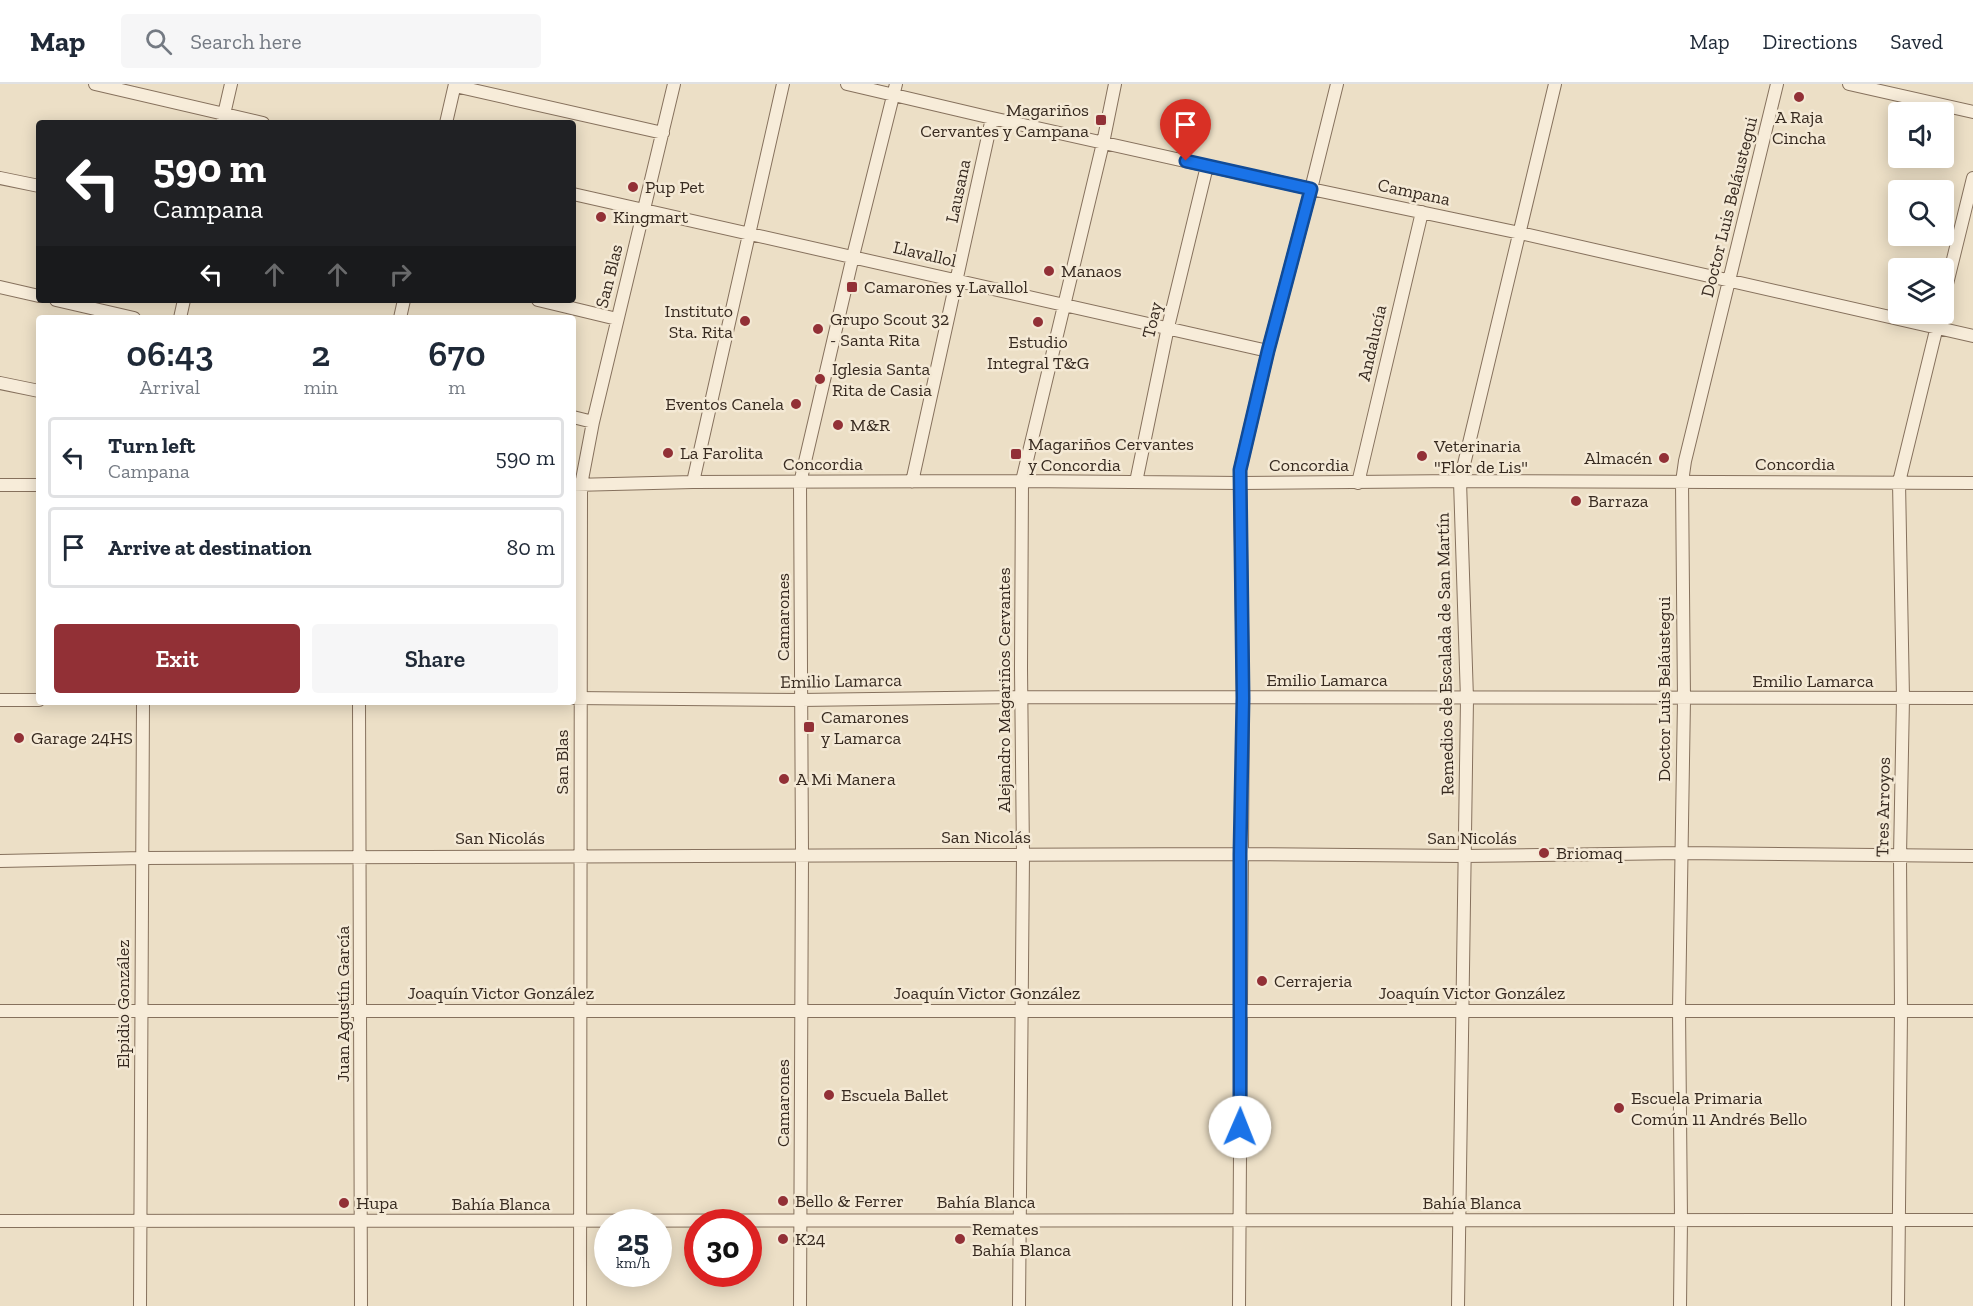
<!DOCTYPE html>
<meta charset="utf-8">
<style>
:root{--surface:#fff;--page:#f6f6f7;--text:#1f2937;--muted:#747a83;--line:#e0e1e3;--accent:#923036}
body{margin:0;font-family:"Zilla Slab",serif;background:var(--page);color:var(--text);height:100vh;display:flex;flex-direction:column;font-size:22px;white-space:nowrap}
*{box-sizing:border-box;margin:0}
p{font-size:20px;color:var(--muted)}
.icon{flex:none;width:33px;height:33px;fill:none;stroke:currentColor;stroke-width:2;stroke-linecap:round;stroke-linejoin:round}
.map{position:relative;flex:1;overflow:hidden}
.sheet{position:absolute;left:36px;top:231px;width:540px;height:390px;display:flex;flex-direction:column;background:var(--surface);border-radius:6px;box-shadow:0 3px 15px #0003}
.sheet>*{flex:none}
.guide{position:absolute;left:36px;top:36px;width:540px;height:183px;border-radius:6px;box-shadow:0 3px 15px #0003;background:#202124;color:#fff;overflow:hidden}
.controls{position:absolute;left:1888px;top:18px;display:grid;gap:12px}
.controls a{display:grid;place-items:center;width:66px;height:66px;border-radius:6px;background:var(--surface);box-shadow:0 3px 15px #0003;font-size:30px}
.speed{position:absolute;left:594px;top:1125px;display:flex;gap:12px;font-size:30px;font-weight:700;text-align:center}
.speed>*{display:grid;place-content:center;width:78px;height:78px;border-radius:50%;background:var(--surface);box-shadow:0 3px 15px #0003;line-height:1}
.speed small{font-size:15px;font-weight:400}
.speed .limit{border:9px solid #d22;background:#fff;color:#111}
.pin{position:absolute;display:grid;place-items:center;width:51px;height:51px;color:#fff;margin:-62px -26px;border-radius:50% 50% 50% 0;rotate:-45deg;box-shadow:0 0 6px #0007}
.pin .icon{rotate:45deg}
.me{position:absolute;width:66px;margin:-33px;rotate:1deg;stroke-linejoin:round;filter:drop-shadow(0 0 4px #0008)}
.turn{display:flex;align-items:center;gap:21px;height:126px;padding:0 18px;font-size:27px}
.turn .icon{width:78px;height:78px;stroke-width:2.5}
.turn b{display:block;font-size:42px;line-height:51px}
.lanes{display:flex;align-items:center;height:57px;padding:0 18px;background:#0003;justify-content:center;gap:30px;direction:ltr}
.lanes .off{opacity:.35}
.eta{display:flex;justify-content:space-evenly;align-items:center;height:102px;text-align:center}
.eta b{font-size:36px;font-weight:600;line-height:42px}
.action{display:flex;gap:12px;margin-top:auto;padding:12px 18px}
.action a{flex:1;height:69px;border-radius:6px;background:var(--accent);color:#fff;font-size:24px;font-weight:600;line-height:69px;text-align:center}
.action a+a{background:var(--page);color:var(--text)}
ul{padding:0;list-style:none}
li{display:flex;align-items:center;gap:18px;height:81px;margin:0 12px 9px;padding:0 6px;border:3px solid var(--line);border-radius:6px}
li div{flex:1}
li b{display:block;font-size:22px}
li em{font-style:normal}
header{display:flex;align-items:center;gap:36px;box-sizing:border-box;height:84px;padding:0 30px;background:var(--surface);border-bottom:2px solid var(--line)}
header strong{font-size:28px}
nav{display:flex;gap:33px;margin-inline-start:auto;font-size:21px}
.search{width:420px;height:54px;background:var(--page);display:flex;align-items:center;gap:15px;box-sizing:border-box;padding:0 21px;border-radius:6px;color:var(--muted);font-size:22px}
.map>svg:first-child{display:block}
</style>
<header>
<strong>Map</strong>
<div class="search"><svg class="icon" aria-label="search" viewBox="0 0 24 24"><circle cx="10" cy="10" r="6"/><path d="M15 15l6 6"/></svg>Search here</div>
<nav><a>Map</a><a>Directions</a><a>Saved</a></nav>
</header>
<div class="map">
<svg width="1973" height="1222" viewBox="0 0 1973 1222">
<rect width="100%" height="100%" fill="#ecdfc6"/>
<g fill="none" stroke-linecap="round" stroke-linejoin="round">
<g stroke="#86715d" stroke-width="14">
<path id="minor" d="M 95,0 L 263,39
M 847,0 L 992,34 L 1311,105 L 1520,149 L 1973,252
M 1849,0 L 1973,28
M 455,2 L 663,49
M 222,39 L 231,0
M 446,39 L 455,0
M 0,94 L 39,102
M 573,110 L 1268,267
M 0,203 L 39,212
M 1944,212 L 1973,94
M 56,216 L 134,234
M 538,216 L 617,235
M 180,234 L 184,216
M 400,234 L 404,216
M 0,299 L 39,307
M 573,333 L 593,338
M 693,398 L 783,0
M 912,398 L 992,34
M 1136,398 L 1168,243 L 1207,82
M 1358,399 L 1422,128
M 0,401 L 39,401
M 573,401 L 693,398 L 1022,397 L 1240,399 L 1460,397 L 1973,399
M 573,614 L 801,616 L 1022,613 L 1973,614
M 0,616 L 39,616
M 359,618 L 361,1222
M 0,777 L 143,774 L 1240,770 L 1463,772 L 1681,769 L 1973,772
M 0,927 L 1973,927
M 0,1137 L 1973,1136
M 140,1222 L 143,618
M 580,1222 L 581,401 L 593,338 L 674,0
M 800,1222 L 802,771 L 800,399 L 853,172 L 896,0
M 1019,1222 L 1023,771 L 1021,584 L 1022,397 L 1103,59 L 1115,0
M 1239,1222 L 1243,614 L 1240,386 L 1268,267 L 1311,105 L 1337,0
M 1458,1222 L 1467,615 L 1460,397 L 1555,0
M 1680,1222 L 1681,1135 L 1679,926 L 1684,615 L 1682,398 L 1685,377 L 1777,0
M 1898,1222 L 1901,927 L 1900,772 L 1903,614 L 1899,398 L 1940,230"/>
</g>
<use href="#minor" stroke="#f7ecd9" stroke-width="12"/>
</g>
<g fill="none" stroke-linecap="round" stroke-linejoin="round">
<g stroke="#114b97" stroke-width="15">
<path id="route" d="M 1186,77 L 1311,105 L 1268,267 L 1240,386 L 1243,614 L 1240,770 L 1240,1043"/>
</g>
<use href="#route" stroke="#1a73e8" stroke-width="10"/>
</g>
<g fill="#923036" stroke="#f4e9d5" stroke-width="2">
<circle cx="1799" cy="13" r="6"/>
<rect x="1095" y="30" width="12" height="12" rx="3"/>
<circle cx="633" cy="103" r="6"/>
<circle cx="601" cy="133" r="6"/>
<circle cx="1049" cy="187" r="6"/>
<rect x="846" y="197" width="12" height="12" rx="3"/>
<circle cx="745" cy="237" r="6"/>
<circle cx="1038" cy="238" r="6"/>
<circle cx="818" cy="245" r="6"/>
<circle cx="820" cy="295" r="6"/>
<circle cx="796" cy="320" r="6"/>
<circle cx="838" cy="341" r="6"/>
<circle cx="668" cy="369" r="6"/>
<rect x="1010" y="364" width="12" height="12" rx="3"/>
<circle cx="1422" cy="372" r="6"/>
<circle cx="1664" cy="374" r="6"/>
<circle cx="1576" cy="417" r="6"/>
<rect x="803" y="637" width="12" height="12" rx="3"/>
<circle cx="19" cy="654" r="6"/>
<circle cx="784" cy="695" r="6"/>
<circle cx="1544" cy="769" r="6"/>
<circle cx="1262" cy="897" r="6"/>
<circle cx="829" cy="1011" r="6"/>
<circle cx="1619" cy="1024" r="6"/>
<circle cx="783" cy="1117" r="6"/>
<circle cx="344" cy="1119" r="6"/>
<circle cx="783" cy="1155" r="6"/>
<circle cx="960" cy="1155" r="6"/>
</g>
<g text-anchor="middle" stroke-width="5" stroke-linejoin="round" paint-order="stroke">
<g font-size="18" fill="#372a20" stroke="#f4e9d5" text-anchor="start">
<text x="1089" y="32" text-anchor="end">Magariños<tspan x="1089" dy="21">Cervantes y Campana</tspan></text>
<text x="1799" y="39" text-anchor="middle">A Raja<tspan x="1799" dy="21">Cincha</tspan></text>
<text x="645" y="109">Pup Pet</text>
<text x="613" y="139">Kingmart</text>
<text x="1061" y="193">Manaos</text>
<text x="864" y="209">Camarones y Lavallol</text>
<text x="733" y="233" text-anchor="end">Instituto<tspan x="733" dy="21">Sta. Rita</tspan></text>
<text x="830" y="241">Grupo Scout 32<tspan x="830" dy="21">- Santa Rita</tspan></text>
<text x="1038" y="264" text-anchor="middle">Estudio<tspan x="1038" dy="21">Integral T&amp;G</tspan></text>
<text x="832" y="291">Iglesia Santa<tspan x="832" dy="21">Rita de Casia</tspan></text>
<text x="784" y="326" text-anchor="end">Eventos Canela</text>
<text x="850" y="347">M&amp;R</text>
<text x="1028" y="366">Magariños Cervantes<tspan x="1028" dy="21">y Concordia</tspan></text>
<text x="1434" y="368">Veterinaria<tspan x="1434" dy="21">"Flor de Lis"</tspan></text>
<text x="680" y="375">La Farolita</text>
<text x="1652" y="380" text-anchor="end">Almacén</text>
<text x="1588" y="423">Barraza</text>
<text x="821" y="639">Camarones<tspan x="821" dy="21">y Lamarca</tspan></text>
<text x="31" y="660">Garage 24HS</text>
<text x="796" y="701">A Mi Manera</text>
<text x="1556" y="775">Briomaq</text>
<text x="1274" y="903">Cerrajeria</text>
<text x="841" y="1017">Escuela Ballet</text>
<text x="1631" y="1020">Escuela Primaria<tspan x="1631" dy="21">Común 11 Andrés Bello</tspan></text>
<text x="795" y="1123">Bello &amp; Ferrer</text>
<text x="356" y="1125">Hupa</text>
<text x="972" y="1151">Remates<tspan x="972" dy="21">Bahía Blanca</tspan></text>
<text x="795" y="1161">K24</text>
</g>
<g font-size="18" fill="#372a20" stroke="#f4e9d5">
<text transform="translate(958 107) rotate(-78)" y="6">Lausana</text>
<text transform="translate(1414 108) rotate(12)" y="6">Campana</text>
<text transform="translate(1729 123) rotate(-76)" y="6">Doctor Luis Beláustegui</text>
<text transform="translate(925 170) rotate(13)" y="6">Llavallol</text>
<text transform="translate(609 192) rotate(-76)" y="6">San Blas</text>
<text transform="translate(1152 236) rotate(-77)" y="6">Toay</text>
<text transform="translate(1372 259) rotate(-77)" y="6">Andalucía</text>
<text x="823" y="386">Concordia</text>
<text x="1795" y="386">Concordia</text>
<text x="1309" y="387">Concordia</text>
<text transform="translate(783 533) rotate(-90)" y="6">Camarones</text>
<text transform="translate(1445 570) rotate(-91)" y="6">Remedios de Escalada de San Martín</text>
<text x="1327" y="602">Emilio Lamarca</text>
<text transform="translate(841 597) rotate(-1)" y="6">Emilio Lamarca</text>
<text x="1813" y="603">Emilio Lamarca</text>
<text transform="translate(1664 605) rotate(-90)" y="6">Doctor Luis Beláustegui</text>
<text transform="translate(1004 606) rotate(-90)" y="6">Alejandro Magariños Cervantes</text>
<text transform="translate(562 678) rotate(-90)" y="6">San Blas</text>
<text transform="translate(1883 723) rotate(-89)" y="6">Tres Arroyos</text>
<text x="986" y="759">San Nicolás</text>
<text x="500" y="760">San Nicolás</text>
<text x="1472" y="760">San Nicolás</text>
<text x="501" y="915">Joaquín Victor González</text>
<text x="987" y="915">Joaquín Victor González</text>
<text x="1472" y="915">Joaquín Victor González</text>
<text transform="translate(123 920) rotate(-90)" y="6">Elpidio González</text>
<text transform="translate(343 920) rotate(-90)" y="6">Juan Agustín García</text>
<text transform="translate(783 1019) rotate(-90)" y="6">Camarones</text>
<text x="986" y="1124">Bahía Blanca</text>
<text x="1472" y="1125">Bahía Blanca</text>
<text x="501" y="1126">Bahía Blanca</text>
</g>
</g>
</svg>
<div class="controls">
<a><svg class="icon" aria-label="sound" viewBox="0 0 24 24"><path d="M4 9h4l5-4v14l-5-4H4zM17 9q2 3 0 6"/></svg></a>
<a><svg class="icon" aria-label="search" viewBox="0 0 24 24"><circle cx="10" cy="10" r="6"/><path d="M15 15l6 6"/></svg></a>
<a><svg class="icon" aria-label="layers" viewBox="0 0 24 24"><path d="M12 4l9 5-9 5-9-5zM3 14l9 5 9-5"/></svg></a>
</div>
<div class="speed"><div>25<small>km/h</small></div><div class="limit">30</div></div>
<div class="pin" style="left:1186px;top:77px;background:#d93025"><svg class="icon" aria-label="arrive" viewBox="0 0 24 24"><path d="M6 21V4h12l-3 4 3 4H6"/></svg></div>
<svg class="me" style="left:1240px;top:1043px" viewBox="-20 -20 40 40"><circle r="19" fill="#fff"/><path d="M0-13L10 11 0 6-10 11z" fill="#1a73e8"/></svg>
<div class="guide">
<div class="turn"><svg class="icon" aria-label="left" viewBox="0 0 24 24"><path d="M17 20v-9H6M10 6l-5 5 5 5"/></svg><div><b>590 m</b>Campana</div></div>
<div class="lanes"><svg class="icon" aria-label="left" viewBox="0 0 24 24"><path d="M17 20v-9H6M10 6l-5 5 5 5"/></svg><svg class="icon off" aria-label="ahead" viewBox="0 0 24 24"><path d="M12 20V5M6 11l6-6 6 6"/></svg><svg class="icon off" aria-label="ahead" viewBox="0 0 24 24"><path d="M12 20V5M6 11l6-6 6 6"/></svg><svg class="icon off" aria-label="right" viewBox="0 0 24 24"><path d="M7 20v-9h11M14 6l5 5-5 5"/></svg></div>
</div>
<section class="sheet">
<div class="eta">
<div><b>06:43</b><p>Arrival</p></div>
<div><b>2</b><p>min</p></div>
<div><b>670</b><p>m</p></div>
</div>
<ul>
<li><svg class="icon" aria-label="left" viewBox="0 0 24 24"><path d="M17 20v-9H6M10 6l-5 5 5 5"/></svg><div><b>Turn left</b><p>Campana</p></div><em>590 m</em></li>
<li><svg class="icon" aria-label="arrive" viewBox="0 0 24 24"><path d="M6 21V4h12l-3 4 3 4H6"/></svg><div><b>Arrive at destination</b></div><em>80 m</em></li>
</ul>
<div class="action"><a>Exit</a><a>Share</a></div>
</section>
</div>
